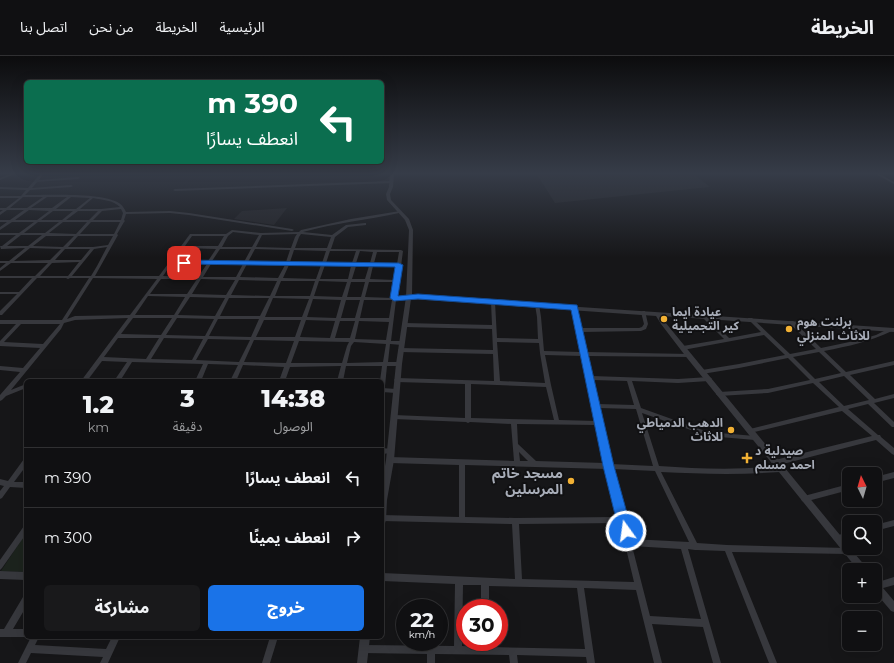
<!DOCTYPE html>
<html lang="ar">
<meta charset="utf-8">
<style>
:root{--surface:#101012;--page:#19191b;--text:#f1f3f6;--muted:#9c9d9f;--line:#303032;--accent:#1a73e8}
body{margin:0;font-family:Montserrat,"Noto Sans Arabic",sans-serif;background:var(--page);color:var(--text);direction:rtl;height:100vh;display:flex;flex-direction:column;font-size:15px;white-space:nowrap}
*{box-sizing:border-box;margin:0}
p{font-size:13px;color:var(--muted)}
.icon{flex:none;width:22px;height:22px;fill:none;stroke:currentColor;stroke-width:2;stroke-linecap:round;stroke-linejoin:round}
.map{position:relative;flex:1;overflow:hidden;direction:ltr}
.details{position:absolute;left:24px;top:323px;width:360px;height:260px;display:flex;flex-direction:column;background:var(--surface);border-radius:6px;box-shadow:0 4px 16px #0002,0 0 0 1px var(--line);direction:rtl}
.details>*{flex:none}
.banner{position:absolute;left:24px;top:24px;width:360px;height:84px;border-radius:6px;box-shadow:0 4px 16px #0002,0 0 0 1px var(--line);direction:rtl;background:#0b6e4f;color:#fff;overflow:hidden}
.needle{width:26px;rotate:355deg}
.controls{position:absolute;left:842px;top:411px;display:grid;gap:8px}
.controls a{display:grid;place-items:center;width:40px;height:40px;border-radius:6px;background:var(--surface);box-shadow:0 4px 16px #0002,0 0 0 1px var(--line);font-size:20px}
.speed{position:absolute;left:396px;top:543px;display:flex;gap:8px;font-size:20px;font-weight:700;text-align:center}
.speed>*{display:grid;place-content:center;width:52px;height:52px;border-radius:50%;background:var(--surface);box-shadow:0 4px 16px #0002,0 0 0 1px var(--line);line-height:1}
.speed small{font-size:10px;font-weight:400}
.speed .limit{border:6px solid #d22;background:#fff;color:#111}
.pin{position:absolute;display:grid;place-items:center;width:34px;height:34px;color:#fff;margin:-17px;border-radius:8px;box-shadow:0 2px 6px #0006}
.me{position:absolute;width:44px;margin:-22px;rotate:346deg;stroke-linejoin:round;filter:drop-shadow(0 0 3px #0008)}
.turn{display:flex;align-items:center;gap:14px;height:84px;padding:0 20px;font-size:18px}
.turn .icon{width:52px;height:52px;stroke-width:2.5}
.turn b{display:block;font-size:28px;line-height:34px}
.eta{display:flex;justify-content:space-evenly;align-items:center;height:68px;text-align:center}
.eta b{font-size:24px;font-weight:800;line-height:28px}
.primary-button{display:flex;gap:8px;margin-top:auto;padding:8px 20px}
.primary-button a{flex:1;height:46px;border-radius:6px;background:var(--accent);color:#fff;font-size:16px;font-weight:800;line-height:46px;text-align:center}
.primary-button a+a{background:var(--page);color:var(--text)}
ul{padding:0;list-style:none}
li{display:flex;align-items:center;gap:12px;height:60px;padding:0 20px;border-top:1px solid var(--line)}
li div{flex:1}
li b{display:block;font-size:15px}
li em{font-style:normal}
header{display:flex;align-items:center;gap:24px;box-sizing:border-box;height:56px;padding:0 20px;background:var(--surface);border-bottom:1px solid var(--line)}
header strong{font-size:19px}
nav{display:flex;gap:22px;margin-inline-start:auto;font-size:14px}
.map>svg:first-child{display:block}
</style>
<header>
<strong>الخريطة</strong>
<nav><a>الرئيسية</a><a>الخريطة</a><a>من نحن</a><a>اتصل بنا</a></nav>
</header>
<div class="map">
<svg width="894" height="607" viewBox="0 0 894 607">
<rect width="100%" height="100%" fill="#161618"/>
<path fill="#222225" d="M 536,117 L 692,117 L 710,131 L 555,147 Z
M 287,152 L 274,169 L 234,163 L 242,155 Z"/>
<path fill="#1c231d" d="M 26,477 L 26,516 L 1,515 Z"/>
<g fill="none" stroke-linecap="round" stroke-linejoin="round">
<path fill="#37383d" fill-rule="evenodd" d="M 13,117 L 17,117 L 0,124 L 0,122 Z
M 41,117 L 44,117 L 39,124 L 78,121 L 80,122 L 78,123 L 37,126 L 32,132 L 71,129 L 73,130 L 71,131 L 30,134 L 25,139 C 46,139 102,136 119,147 C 123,150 124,152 126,156 L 170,155 L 189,157 L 292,173 L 294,174 L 292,175 L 189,159 L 170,157 L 126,158 L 124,164 L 125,165 L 124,166 L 117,178 L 118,179 L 95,220 L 159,220 L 190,178 L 226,178 L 232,174 L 261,177 L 299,176 L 301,174 L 351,163 L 400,155 L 400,157 L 399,157 C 367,164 334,167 303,176 L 332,179 L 346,169 L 365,167 L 366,167 L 366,169 L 348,171 L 335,181 L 331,193 L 401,194 L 403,195 L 397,241 L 409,240 L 411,241 L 409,242 L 396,244 L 391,285 L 402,285 L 404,287 L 402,289 L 390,288 L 388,306 L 399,306 L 402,308 L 399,310 L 387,310 L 385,330 L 384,331 L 382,332 L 396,333 L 398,334 L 399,335 L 398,336 L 396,337 L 382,336 L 382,325 L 380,325 L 382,310 L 346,310 L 343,325 L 337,325 L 341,310 L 290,311 L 285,325 L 279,325 L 284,311 L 243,309 L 236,325 L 230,325 L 238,309 L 208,308 L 201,325 L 195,325 L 203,308 L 132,306 L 120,325 L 114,325 L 127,306 L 102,305 L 87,325 L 81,325 L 128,262 L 75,264 L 64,267 L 61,273 L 11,334 L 26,328 L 26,332 L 6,340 L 2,344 L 0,345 L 0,339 L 20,316 L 0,314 L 0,310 L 23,312 L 40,292 L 0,290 L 0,285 L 16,268 L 0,268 L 0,264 L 62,264 L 89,222 L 70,222 L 68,223 L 66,222 L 37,222 L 2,259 L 0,259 L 0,255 L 17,238 L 0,238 L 0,236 L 19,236 L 32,222 L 0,222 L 0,220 L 35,220 L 48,207 L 11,207 L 0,215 L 0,212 L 6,207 L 0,207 L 0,205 L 9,205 L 25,192 L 1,193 L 0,190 L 2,190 L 16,179 L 0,179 L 0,177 L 19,177 L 34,166 L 12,166 L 0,174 L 0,171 L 7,166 L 0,166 L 0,164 L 10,164 L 24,154 L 7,154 L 0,159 L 0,156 L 3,154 L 0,154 L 0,152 L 6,152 L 19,142 L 0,142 L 0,140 L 21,140 L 26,134 L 0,133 L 0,131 L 28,132 ZM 23,141 L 43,141 L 27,152 L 10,152 ZM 47,141 L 67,141 L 52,152 L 31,152 ZM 71,141 L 90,142 L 76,153 L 56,153 ZM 93,142 C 103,144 113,144 120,151 L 101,153 L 80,153 ZM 121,153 L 123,157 L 121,164 L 93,164 L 102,155 ZM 29,154 L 49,155 L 37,164 L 15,164 ZM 53,155 L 73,155 L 62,164 L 41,164 ZM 78,155 L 98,155 L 89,164 L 66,164 ZM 38,166 L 59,166 L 45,177 L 24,177 ZM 63,166 L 87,166 L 76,178 L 49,177 ZM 91,166 L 120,166 L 114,178 L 80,178 ZM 233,176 L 259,179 L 252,191 L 222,191 L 228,180 ZM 297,178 L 295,181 L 291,192 L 256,191 L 262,179 ZM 301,178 L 331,181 L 327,192 L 295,192 L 299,181 ZM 21,179 L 42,179 L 28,190 L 7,190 ZM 46,180 L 74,180 L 63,191 L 33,190 ZM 78,180 L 113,180 L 108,189 L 93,191 L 68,191 ZM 192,180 L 224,180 L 218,190 L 185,190 ZM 107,191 L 97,210 L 91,220 L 72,220 L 94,193 ZM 30,192 L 61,193 L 50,204 L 14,205 ZM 183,192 L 216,193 L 208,205 L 174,205 ZM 65,193 L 90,193 L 81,204 L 55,204 ZM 220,193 L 251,193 L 244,206 L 212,205 ZM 255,193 L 290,194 L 286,206 L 248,206 ZM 294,194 L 326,195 L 322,207 L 290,206 ZM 330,195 L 356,195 L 352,207 L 326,207 ZM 360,195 L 373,196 L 370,207 L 356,207 ZM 377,196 L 399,196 L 397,208 L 374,207 ZM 79,206 L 68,220 L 40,220 L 52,207 ZM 172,207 L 207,208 L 198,221 L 163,220 ZM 211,208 L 243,208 L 236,221 L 203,221 ZM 247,208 L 285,209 L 278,222 L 240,221 ZM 289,209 L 321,209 L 316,223 L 283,222 ZM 325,209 L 351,210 L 348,223 L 320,223 ZM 356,210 L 369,210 L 365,223 L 352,223 ZM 373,210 L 397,210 L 395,224 L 370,223 ZM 93,222 L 157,223 L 130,259 L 75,260 L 67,263 ZM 161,223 L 197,223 L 187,238 L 150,238 ZM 201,223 L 235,224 L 226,239 L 192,238 ZM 239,224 L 277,225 L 270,240 L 231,239 ZM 281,225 L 315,225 L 310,240 L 275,240 ZM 319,225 L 347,226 L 342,241 L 314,240 ZM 351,226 L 365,226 L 361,241 L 347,241 ZM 369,226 L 394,226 L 392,242 L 365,241 ZM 148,240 L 185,241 L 174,259 L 135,259 ZM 190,241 L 225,242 L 215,260 L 178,259 ZM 229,242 L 269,242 L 260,260 L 220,260 ZM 273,242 L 309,243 L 302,261 L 265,261 ZM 313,243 L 341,244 L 336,262 L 307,261 ZM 346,244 L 360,244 L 355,262 L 341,262 ZM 364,244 L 392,244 L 389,262 L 360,262 ZM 133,262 L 172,262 L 161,279 L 121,278 ZM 177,262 L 214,263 L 205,280 L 166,279 ZM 218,263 L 259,263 L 251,281 L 209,280 ZM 264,264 L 301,264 L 295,281 L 256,281 ZM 306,264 L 335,265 L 330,282 L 300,281 ZM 340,265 L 355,265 L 350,282 L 335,282 ZM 359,265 L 389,266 L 386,284 L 355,283 ZM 21,268 L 60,268 L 43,288 L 4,286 ZM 118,282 L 159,282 L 146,303 L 104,301 ZM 164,282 L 203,283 L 192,304 L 151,303 ZM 208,283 L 250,284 L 239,306 L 196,304 ZM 254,284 L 294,285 L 286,307 L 244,306 ZM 299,285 L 349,286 L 347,290 L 342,307 L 291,307 ZM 354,286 L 386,288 L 383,306 L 347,307 L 351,290 Z
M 874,117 L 878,117 L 894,126 L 894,128 Z
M 391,125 L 393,126 L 392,127 L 175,135 L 173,134 L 175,133 Z
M 491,245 L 495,245 L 495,246 L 497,282 L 538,283 L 537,261 L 535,249 L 537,248 L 539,248 L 541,261 L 544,295 L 581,296 L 577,275 L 576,274 L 576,273 L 572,251 L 572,250 L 576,250 L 576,251 L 581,272 L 639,272 L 642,271 L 644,268 L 641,256 L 643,255 L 645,255 L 648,268 L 646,273 L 641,275 L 582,276 L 586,296 L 689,298 L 691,300 L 691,301 L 587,300 L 592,320 L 678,323 L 709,321 L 711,322 L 712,323 L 711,324 L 709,325 L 678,327 L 632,325 L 641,352 L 708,376 L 755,380 L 757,380 L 758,382 L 757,384 L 755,384 L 708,380 L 642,357 L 659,410 C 700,413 740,414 780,410 L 782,411 L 783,413 L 782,415 L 780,416 C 740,419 701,418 661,416 L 697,487 L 727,489 L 847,492 L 849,493 L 850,495 L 849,497 L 847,498 L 732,496 L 777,607 L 769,607 L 725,495 L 697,494 L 695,494 L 688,493 L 721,607 L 713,607 L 703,571 L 652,568 L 662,607 L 654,607 L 636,534 L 584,532 L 595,607 L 587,607 L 586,601 L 517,599 L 518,607 L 510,607 L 509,599 L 435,598 L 435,607 L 427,607 L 427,598 L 363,597 L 360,596 L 359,593 L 360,590 L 363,589 L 454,590 L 455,528 L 382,525 L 382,517 L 515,523 L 512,468 L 382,465 L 382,459 L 459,461 L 459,409 L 390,407 L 388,406 L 387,404 L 388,402 L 390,401 L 514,405 L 511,368 L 470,366 L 468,367 L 466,366 L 394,363 L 392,363 L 391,361 L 392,359 L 394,359 L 465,362 L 465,328 L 397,326 L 395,325 L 394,324 L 395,323 L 397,322 L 494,325 L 493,298 L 400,296 L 398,294 L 400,292 L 493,294 L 492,273 L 404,271 L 402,269 L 404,267 L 492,269 L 491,246 ZM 497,286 L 539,287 L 540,297 L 545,327 L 500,325 ZM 545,299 L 582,300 L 596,365 L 559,364 L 551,329 ZM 593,324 L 627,325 L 634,349 L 598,348 ZM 471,328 L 546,331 L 554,364 L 471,362 ZM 599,352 L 636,353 L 653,410 L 611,408 ZM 517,368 L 597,369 L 605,407 L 536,405 L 518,388 ZM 519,396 L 528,405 L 520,405 ZM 465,409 L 607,413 L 618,461 L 515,462 L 465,461 ZM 613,413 L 655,415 L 689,486 L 631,483 ZM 620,467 L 634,526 L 522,523 L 519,468 ZM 632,490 L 681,493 L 701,563 L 650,560 ZM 463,529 L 481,529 L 481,552 L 489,552 L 489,530 L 577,532 L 585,593 L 489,591 L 489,586 L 481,586 L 481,591 L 462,590 Z
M 704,258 L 706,259 L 729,282 L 761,276 L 748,263 L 748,262 L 752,262 L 790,298 L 816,293 L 789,267 L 789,265 L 793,265 L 821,292 L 859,284 L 876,279 L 888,273 L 892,273 L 892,275 C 869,286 849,290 824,295 L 846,316 L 894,305 L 894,309 L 850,319 L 875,343 L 894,338 L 894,342 L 874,347 L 894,366 L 894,371 L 892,371 L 868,348 L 848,353 L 878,379 L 880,379 L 881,381 L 894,392 L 894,399 L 892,398 L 876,384 L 775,410 L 773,409 L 772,407 L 773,405 L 775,404 L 872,380 L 842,355 L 750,377 L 748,377 L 747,375 L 748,373 L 750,373 L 839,351 L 813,327 L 768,337 L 719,340 L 717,339 L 716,338 L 717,337 L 719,336 L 768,333 L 810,324 L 788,302 L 739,312 L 702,318 L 700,317 L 699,316 L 700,315 L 702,314 L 739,308 L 785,299 L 764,279 L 683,294 L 681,293 L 681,292 L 683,290 L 724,283 L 702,261 L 702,260 ZM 819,296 L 841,317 L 815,323 L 793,301 ZM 844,320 L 869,344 L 844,350 L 819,326 Z
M 382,392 L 392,393 L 393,395 L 392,397 L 382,398 Z
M 26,402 L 26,410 L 14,426 L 26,426 L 26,432 L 10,431 L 2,442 L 0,443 L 0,435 L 4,430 L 0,429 L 0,423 L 8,425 L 24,403 Z
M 894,416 L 894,422 L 875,427 L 875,421 Z
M 849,428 L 849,434 L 804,446 L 802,445 L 801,443 L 802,441 L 804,440 Z
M 894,464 L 894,470 L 875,475 L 875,469 Z
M 26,469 L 26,478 L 2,512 L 0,514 L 0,504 L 24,470 Z
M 849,476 L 849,482 L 837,485 L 835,484 L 834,482 L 835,480 Z
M 0,515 L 26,516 L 26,524 L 0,523 Z
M 894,521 L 894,529 L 876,534 L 875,533 L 875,527 Z
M 26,540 L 26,551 L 13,573 L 26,573 L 26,581 L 0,581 L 0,573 L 4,573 L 23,541 Z
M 31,581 L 39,581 L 35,589 L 106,593 L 112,581 L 120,581 L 108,607 L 100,607 L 103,601 L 31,597 L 26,607 L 18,607 Z
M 270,581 L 278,581 L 270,607 L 262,607 Z"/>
<path fill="#37383d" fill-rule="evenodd" d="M 390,117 L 394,117 L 393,131 L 390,138 L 391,144 L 409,163 L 413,174 L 412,240 L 894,272 L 894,276 L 662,260 L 665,266 L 849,490 L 849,492 L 850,492 L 866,511 L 867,514 L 858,514 L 687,302 L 661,268 L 656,260 L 411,243 L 402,308 L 394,404 L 387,444 L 386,464 L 385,467 L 382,468 L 382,428 L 386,404 L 396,308 L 406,241 L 409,174 L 405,164 L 387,144 L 386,138 L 389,131 Z
M 875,525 L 878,526 L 894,545 L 894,556 L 891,555 L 875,536 Z
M 360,581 L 370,581 L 367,607 L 357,607 Z"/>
</g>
<linearGradient id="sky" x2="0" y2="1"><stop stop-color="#0c0c0d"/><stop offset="0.58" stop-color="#363c48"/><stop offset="1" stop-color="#363c48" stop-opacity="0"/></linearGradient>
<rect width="894" height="202" fill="url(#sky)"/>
<path fill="#1a73e8" stroke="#114b97" d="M 184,204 L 399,207 L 403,209 L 398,240 L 418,238 L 577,249 L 614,410 L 632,475 L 630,479 L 626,481 L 621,479 L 619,475 L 603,410 L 571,254 L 418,243 L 394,245 L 390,242 L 395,211 L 181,208 L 180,207 Z"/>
<g fill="#f2b134" stroke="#111113" stroke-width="1.5">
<circle cx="664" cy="263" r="4"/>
<circle cx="789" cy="273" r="4"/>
<circle cx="731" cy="374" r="4"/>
<path d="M745 396h4v4h4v4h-4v4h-4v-4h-4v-4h4z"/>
<circle cx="571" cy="425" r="4"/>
</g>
<g text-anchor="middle" stroke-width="4" stroke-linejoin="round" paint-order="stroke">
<g font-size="12" font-weight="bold" fill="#a8adb8" stroke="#111113" text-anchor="start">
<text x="672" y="260">عيادة ايما<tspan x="672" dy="14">كير التجميلية</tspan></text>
<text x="797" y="270">برلنت هوم<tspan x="797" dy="14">للاثاث المنزلي</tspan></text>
<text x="723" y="371" text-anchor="end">الدهب الدمياطي<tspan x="723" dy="14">للاثاث</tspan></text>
<text x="755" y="399">صيدلية د<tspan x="755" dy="14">احمد مسلم</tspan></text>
</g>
<g font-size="14" font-weight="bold" fill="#a8adb8" stroke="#111113" text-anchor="end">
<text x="563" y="422">مسجد خاتم<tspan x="563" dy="16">المرسلين</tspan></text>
</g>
</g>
</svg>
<div class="controls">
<a><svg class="needle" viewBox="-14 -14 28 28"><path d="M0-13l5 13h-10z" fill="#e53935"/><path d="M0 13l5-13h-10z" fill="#9c9d9f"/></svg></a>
<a><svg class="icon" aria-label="search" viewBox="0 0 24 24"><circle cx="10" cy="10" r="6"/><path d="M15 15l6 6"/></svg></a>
<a>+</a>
<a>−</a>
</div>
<div class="speed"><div>22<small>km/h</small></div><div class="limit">30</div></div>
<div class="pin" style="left:184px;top:207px;background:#d93025"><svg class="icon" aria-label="arrive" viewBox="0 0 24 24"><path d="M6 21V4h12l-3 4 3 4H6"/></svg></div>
<svg class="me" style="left:626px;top:475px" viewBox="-20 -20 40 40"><circle r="17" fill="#1a73e8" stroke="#fff" stroke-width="3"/><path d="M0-11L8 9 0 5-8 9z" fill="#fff"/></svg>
<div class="banner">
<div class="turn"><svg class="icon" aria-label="left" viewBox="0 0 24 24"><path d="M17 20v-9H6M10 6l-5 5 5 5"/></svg><div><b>390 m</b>انعطف يسارًا</div></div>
</div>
<section class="details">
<div class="eta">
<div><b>14:38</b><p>الوصول</p></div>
<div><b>3</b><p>دقيقة</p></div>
<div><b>1.2</b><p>km</p></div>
</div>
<ul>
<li><svg class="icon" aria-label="left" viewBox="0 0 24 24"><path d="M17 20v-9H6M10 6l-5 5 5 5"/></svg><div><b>انعطف يسارًا</b></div><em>390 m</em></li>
<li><svg class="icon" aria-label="right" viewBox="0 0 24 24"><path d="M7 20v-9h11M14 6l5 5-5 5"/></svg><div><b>انعطف يمينًا</b></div><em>300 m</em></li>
</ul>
<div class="primary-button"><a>خروج</a><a>مشاركة</a></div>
</section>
</div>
